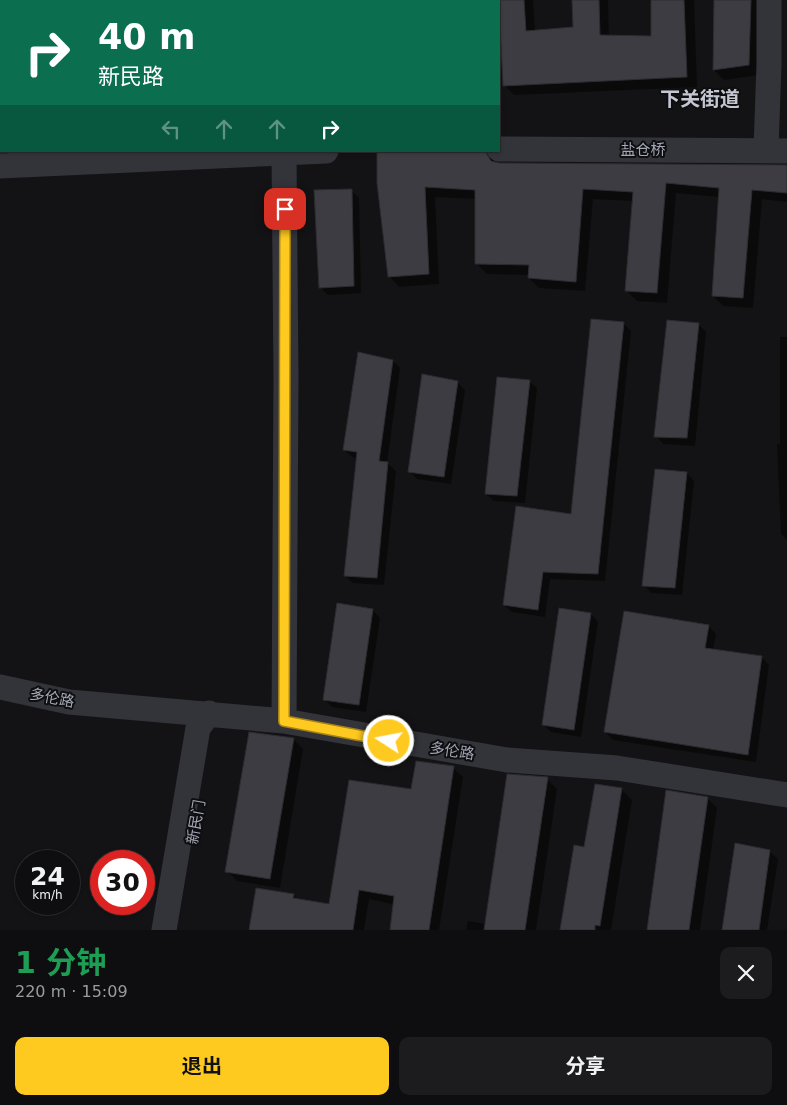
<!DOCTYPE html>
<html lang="zh">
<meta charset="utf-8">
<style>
:root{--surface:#0e0e10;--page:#1c1c1e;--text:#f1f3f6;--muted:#9b9c9f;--line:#2e2e30;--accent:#ffca20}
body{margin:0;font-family:"DejaVu Sans","Noto Sans SC",sans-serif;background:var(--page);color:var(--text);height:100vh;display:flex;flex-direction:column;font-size:19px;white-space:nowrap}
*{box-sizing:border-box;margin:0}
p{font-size:16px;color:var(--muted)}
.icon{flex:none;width:28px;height:28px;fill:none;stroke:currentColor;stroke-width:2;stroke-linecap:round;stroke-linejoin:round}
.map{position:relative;height:930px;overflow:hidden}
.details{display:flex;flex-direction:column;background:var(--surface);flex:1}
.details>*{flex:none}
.banner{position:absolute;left:0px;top:0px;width:500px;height:152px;box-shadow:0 1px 4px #0004,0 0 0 1px var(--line);background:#0b6e4f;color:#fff;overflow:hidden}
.speed{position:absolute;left:15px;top:850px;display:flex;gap:10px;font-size:25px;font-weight:700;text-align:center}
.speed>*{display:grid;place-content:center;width:65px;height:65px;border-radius:50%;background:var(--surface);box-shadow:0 1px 4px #0004,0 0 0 1px var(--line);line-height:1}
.speed small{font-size:12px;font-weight:400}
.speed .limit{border:8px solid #d22;background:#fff;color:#111}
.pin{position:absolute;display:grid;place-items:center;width:42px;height:42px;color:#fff;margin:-21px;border-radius:10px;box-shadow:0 2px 8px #0006}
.me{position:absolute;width:55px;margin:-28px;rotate:281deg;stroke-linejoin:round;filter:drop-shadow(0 0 4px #0008)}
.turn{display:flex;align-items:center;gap:18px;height:105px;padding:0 15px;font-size:22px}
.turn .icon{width:65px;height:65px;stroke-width:2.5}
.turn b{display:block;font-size:35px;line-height:42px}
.lanes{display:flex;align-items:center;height:48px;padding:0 15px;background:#0003;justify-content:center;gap:25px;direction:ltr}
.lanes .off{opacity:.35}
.round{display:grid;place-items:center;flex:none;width:52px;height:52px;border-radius:10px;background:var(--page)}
.head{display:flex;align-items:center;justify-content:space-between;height:85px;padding:0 15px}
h1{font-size:30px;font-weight:700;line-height:38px;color:#1e9e55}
.cta{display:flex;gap:10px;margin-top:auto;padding:10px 15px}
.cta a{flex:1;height:58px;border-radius:10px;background:var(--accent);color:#111;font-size:20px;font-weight:700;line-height:58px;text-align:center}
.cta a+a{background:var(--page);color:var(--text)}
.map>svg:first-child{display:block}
</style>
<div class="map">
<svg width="787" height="930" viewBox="0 0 787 930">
<rect width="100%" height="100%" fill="#131315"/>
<path fill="#0007" d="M 206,0 L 296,0 L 296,1 L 206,1 Z
M 337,0 L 372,0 L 372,1 L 337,1 Z
M 417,0 L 457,0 L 457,1 L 417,1 Z
M 498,0 L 533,0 L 535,31 L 574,29 L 573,0 L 608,0 L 609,37 L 652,37 L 652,0 L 694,0 L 697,87 L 514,95 L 504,85 Z
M 715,0 L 761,0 L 758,75 L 724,80 L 714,70 Z
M 485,151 L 496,164 L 787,167 L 787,202 L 762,199 L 753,308 L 723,306 L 713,296 L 720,197 L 676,193 L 667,303 L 637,301 L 627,291 L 633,201 L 593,199 L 585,291 L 539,288 L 529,278 L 529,275 L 487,274 L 477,264 L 476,199 L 435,197 L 439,284 L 399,287 L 389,276 L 378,183 Z
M 352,191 L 359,198 L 361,293 L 328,295 L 320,287 Z
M 623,323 L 631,331 L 605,581 L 550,579 L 545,617 L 512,612 L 504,605 L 573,515 Z
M 698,324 L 706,332 L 695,446 L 663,444 L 656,436 Z
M 780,337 L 787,337 L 787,540 L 781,534 L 777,444 L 780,444 Z
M 393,361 L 400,368 L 387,463 L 396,471 L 384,585 L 353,583 L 345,576 L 358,458 L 352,457 L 344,450 Z
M 529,381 L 537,388 L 525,503 L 494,501 L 486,494 Z
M 457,382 L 465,390 L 451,484 L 417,479 L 409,471 Z
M 687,473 L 694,481 L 682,595 L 651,593 L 644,585 Z
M 372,610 L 380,618 L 366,712 L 332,707 L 324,699 Z
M 591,614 L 598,622 L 581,737 L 551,732 L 543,724 Z
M 708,626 L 716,634 L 713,651 L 761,657 L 769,665 L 756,762 L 613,740 L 605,732 Z
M 293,739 L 303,749 L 280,888 L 237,881 L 227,871 Z
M 453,768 L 463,777 L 439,930 L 392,930 L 396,905 L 369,899 L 364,930 L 250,930 L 293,895 L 298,900 L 330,905 L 412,791 Z
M 547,779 L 557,789 L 536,930 L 466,930 L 468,921 L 486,924 Z
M 622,790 L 632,800 L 611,930 L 578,930 L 585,848 Z
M 707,798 L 717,808 L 700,930 L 648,930 Z
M 736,844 L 770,852 L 778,859 L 767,930 L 723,930 Z"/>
<path fill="#3c3c42" stroke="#2d2c31" d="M 499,0 L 524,0 L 526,31 L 573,27 L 572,0 L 599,0 L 600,35 L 651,36 L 651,0 L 684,0 L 687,77 L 503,86 Z
M 714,0 L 751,0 L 749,65 L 713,70 Z
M 377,151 L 485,151 L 491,161 L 499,163 L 787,165 L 787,193 L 752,190 L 743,298 L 712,296 L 719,188 L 666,183 L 657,293 L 625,291 L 633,192 L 583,189 L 576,282 L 528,278 L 529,265 L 475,264 L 475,190 L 425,187 L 429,274 L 388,277 L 377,183 Z
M 352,189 L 354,286 L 319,288 L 314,190 Z
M 591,319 L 624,322 L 598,574 L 543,572 L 538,610 L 503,605 L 516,506 L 571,514 Z
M 667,320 L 699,323 L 687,438 L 654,437 Z
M 358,352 L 393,360 L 379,461 L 388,462 L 377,578 L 344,576 L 357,452 L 343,450 Z
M 422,374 L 458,381 L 444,477 L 408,472 Z
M 497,377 L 530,380 L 517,496 L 485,494 Z
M 655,469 L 687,472 L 675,588 L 642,586 Z
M 337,603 L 373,609 L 359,705 L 323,700 Z
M 559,608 L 591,613 L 574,730 L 542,725 Z
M 624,611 L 709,625 L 705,648 L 762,656 L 748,755 L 604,732 Z
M 249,732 L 294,738 L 270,879 L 225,872 Z
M 416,761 L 454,766 L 429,930 L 390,930 L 394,896 L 359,890 L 353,930 L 249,930 L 256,888 L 294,894 L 293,898 L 329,904 L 349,780 L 411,789 Z
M 507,774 L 548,777 L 525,930 L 484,930 Z
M 595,784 L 622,788 L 600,926 L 595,925 L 595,930 L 560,930 L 574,845 L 584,847 Z
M 666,790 L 708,797 L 689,930 L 647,930 Z
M 735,843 L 770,850 L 759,930 L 722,930 Z"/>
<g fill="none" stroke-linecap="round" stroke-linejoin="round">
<path stroke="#33343a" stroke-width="25" d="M 499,149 L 787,151
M 766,150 L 769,64 L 769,0
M 284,154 L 286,377 L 284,721
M 0,166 L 326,151
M 0,687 L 69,702 L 284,721 L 507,760 L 617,768 L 787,795
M 164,930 L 198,728 L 209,713"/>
</g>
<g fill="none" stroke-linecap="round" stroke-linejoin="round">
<g stroke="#a68315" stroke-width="12">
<path id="route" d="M 285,209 L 284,721 L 389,741"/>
</g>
<use href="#route" stroke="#ffca20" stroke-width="9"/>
</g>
<g text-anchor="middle" stroke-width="4" stroke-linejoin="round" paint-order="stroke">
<g font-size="15" fill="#a3a7b6" stroke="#0e0e10">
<text x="643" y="155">盐仓桥</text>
<text transform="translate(52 698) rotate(11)" y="5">多伦路</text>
<text transform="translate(452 751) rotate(9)" y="5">多伦路</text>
<text transform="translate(196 822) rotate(-80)" y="5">新民门</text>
</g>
<g font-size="20" font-weight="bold" fill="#c4c7d2" stroke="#0e0e10">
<text x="700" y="106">下关街道</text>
</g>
</g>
</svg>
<div class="speed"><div>24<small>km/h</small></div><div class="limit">30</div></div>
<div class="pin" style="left:285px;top:209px;background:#d93025"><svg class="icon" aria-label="arrive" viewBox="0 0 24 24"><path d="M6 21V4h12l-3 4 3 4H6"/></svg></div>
<svg class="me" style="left:389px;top:741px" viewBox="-20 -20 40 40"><circle r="17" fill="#ffca20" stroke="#fff" stroke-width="3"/><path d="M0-11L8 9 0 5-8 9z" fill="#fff"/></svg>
<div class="banner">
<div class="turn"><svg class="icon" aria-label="right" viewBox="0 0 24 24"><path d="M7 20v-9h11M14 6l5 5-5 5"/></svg><div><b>40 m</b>新民路</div></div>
<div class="lanes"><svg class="icon off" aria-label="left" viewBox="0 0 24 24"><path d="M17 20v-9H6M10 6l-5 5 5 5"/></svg><svg class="icon off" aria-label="ahead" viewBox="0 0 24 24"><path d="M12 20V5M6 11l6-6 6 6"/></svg><svg class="icon off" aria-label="ahead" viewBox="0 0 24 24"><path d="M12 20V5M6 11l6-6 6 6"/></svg><svg class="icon" aria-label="right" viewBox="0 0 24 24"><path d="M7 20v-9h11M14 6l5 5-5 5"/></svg></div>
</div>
</div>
<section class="details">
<div class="head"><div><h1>1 分钟</h1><p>220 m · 15:09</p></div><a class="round"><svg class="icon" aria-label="close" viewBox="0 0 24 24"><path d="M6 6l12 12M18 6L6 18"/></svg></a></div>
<div class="cta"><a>退出</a><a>分享</a></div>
</section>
